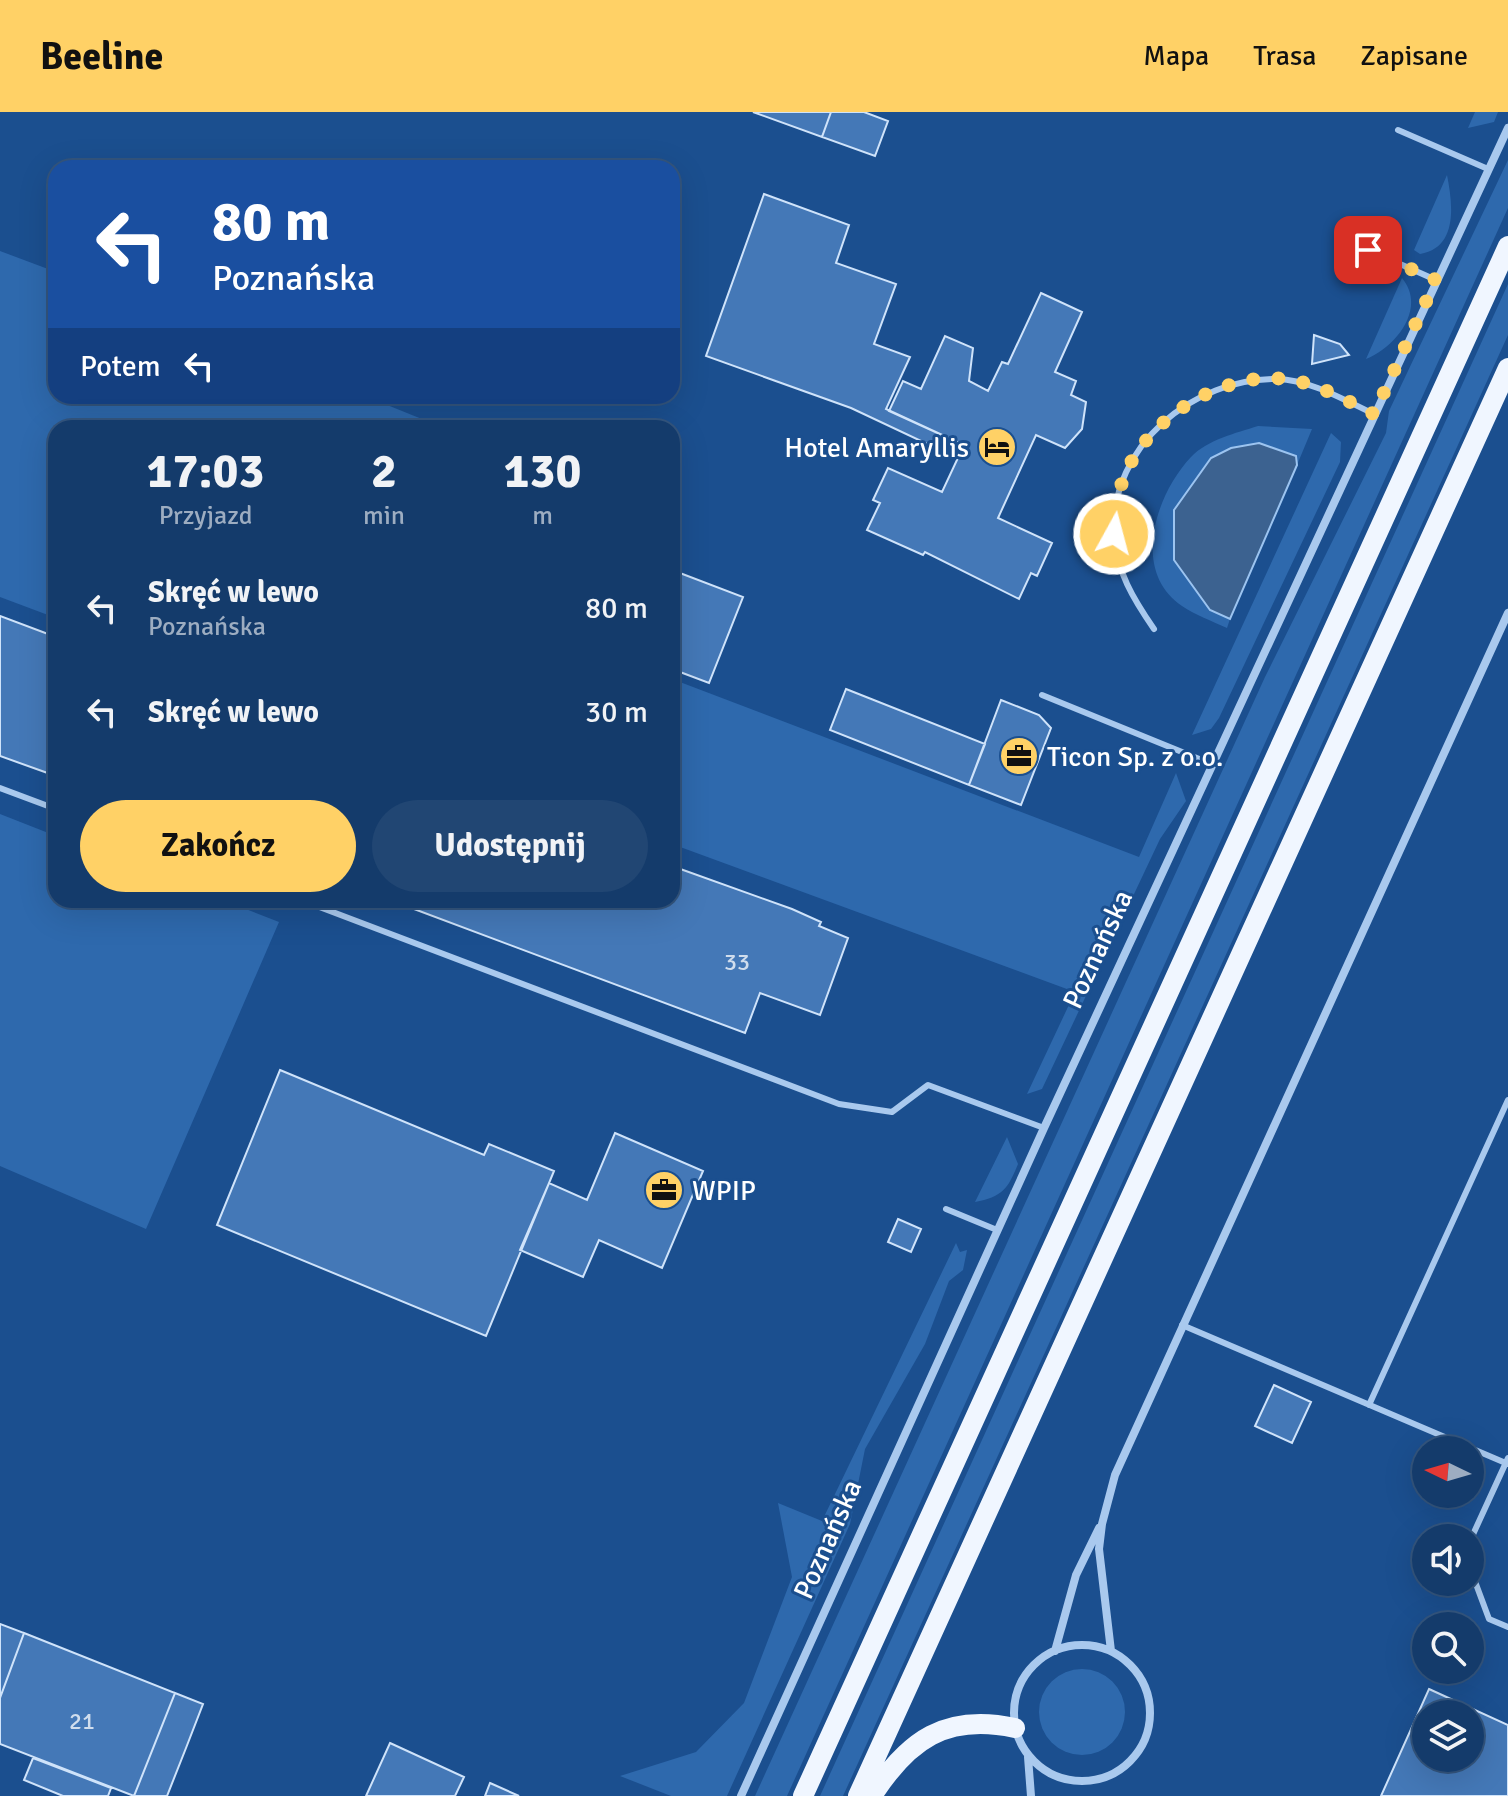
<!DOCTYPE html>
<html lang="pl">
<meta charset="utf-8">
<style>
:root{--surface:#143b6b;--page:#214673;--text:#f1f3f6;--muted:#9dadc1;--line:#33557e;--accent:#ffd166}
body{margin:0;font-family:Signika,sans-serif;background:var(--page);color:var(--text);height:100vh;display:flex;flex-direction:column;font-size:30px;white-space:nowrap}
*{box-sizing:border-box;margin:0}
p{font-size:26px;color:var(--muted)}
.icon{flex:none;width:44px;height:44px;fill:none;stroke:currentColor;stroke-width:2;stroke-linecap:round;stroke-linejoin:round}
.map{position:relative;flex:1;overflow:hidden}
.sheet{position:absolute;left:48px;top:308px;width:632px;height:488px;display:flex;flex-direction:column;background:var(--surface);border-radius:24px;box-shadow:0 8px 32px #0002,0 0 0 2px var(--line)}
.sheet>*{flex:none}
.guide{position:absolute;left:48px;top:48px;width:632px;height:244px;border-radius:24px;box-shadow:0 8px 32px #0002,0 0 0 2px var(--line);background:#1a4fa0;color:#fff;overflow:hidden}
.needle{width:52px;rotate:275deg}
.tools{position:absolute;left:1412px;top:1324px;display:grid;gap:16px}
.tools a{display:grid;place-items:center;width:72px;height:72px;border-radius:50%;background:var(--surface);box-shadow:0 8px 32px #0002,0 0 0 2px var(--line);font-size:40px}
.pin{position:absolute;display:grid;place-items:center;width:68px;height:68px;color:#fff;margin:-34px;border-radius:16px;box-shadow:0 4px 12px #0006}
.me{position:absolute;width:88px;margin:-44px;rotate:7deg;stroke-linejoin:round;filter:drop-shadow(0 0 6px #0008)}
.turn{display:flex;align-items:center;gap:28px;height:168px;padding:0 32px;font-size:36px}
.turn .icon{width:104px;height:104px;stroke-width:2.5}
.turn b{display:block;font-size:56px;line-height:68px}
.then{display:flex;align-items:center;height:76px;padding:0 32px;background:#0003;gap:16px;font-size:30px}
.eta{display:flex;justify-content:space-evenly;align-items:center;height:136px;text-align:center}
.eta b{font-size:48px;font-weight:700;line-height:56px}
.action{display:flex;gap:16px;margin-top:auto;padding:16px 32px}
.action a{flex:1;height:92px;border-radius:48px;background:var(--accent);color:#111;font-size:32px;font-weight:700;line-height:92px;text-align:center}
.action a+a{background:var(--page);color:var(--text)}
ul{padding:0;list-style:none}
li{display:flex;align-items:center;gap:24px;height:104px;padding:0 32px}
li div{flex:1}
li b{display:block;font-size:30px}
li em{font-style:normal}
header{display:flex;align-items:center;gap:48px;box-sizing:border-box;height:112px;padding:0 40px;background:var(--accent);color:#111}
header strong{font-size:38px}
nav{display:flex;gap:44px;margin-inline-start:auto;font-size:28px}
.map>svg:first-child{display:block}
</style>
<header>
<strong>Beeline</strong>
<nav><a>Mapa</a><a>Trasa</a><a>Zapisane</a></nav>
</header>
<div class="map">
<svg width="1508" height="1684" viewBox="0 0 1508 1684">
<rect width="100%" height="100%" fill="#1b4f8f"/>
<path fill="#2e69ad" d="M 1475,0 L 1498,0 L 1494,10 L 1468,16 Z
M 1508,48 L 1508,96 L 787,1684 L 755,1684 L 1265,565 L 1386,321 L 1389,299 Z
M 1447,63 C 1453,93 1458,136 1420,142 L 1414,138 Z
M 0,139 L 56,160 L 56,284 L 365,284 L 444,316 L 56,316 L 56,506 L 0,485 Z
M 1402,166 C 1427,196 1396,235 1366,247 Z
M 1508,172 L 1508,223 L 843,1684 L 820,1684 Z
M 1258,314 L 1312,317 L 1297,353 L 1296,344 L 1210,498 L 1230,507 L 1227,516 C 1212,509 1195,503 1182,494 C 1130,459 1156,382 1191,345 C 1207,328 1236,321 1258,314 Z
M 1331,321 L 1341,330 L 1340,350 L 1219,606 L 1211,617 L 1192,623 Z
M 672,567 L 1139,745 L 1176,661 L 1186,689 L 1160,727 L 1042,977 L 1027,982 L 1075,880 L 672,732 Z
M 0,702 L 56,724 L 56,788 L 223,788 L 279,810 L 146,1117 L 0,1054 Z
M 1007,1025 L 1018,1052 C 1008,1077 1002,1085 975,1090 Z
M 956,1131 L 960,1140 L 967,1138 L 963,1158 L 949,1169 L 925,1232 L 865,1337 L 850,1412 L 727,1684 L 671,1684 L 620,1664 L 696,1640 L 744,1591 L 792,1465 L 778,1391 L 822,1409 Z
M1039 1600a43 43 0 1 1 86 0a43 43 0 1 1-86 0Z"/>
<path fill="#3c6290" stroke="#9cc4f0" stroke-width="2" d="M 1259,331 L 1296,344 L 1297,353 L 1230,507 L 1210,498 L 1174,448 L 1174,398 L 1211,346 L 1231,336 Z"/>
<path fill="#4478b7" stroke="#cfe3fa" stroke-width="2" fill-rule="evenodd" d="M 753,0 L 831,0 L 822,25 Z
M 831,0 L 864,0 L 888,9 L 875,44 L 822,25 Z
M 764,82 L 849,113 L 836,151 L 896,172 L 874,232 L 910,245 L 886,297 L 964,333 L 957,346 L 851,296 L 706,244 Z
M 1041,181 L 1082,200 L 1055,260 L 1076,269 L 1071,283 L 1086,290 L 1082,317 L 1065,336 L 1036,323 L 998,406 L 1052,431 L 1037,464 L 1031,461 L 1019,487 L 925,440 L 923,443 L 867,418 L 880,391 L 873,388 L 888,356 L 942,380 L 964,333 L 889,299 L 903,269 L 921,277 L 945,224 L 973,236 L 969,269 L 988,279 L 1002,250 L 1008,252 Z
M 1314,223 L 1340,232 L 1349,243 L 1312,252 Z
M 672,458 L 743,485 L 709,571 L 672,557 Z
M 0,504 L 56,525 L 56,664 L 0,644 Z
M 846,577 L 985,632 L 969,673 L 830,618 Z
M 1001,588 L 1039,603 L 1051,616 L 1021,693 L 969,673 Z
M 672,754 L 792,797 L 821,810 L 819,814 L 848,826 L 820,903 L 760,881 L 745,921 L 390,788 L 672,788 Z
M 280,958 L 484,1043 L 489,1032 L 554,1059 L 486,1224 L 217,1113 Z
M 615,1021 L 703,1059 L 662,1156 L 599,1128 L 583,1165 L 520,1138 L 549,1071 L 587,1088 Z
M 898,1107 L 921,1117 L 911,1140 L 888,1130 Z
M 1274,1273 L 1311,1290 L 1292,1331 L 1255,1314 Z
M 0,1512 L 24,1521 L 0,1586 Z
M 24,1521 L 175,1581 L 134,1684 L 0,1632 L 0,1586 Z
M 1429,1577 L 1508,1613 L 1508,1684 L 1381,1684 ZM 1426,1602 L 1470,1602 L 1470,1646 L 1426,1646 Z
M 175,1581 L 203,1592 L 186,1636 L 167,1684 L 134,1684 Z
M 390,1631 L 464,1665 L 455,1684 L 366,1684 Z
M 33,1646 L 111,1676 L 108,1684 L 63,1684 L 24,1668 Z
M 490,1671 L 519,1684 L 485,1684 Z"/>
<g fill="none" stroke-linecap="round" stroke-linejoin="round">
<path stroke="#a9c9ee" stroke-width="6" d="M 1398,18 L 1488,57
M 1346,128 L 1436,168
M 1154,517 C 1134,488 1116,459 1114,422 C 1110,334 1193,266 1277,267 C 1311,268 1344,288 1374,302
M 1042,583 L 1214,653
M 0,676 L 56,697
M 301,788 L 839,992 L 892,1000 L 928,973 L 1044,1016
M 946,1097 L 997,1118
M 1182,1213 L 1508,1352
M 1369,1293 L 1508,988
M 1470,1429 L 1508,1346
M 1470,1456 L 1489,1507 L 1508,1515"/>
<path stroke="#a9c9ee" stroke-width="8" d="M1014 1601a68 68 0 1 1 136 0a68 68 0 1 1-136 0Z
M 1055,1539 L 1076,1463 L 1099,1416
M 1111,1539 L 1099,1437 L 1102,1412 L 1115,1363 L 1508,501
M 1028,1645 L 1031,1684
M 741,1684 L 1044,1016 L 1508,16"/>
<path stroke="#f0f6ff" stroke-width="20" d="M 803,1684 L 1508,134
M 858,1684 L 1508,256
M 872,1684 C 908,1628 946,1601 1015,1616"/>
</g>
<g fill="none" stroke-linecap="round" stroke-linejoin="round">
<path stroke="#ffd166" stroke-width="14" stroke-dasharray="0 25.2" d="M 1114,422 C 1116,407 1116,389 1121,374 C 1141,306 1232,251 1301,270 C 1326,276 1351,291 1374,302 L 1436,168 L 1368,138"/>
</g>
<defs>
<g id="hotel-disc" transform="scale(2)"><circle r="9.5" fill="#ffd166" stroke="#1b4f8f"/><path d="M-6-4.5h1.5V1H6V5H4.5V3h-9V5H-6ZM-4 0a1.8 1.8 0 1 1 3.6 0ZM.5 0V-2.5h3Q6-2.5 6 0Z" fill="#111"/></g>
<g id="office-disc" transform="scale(2)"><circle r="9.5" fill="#ffd166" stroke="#1b4f8f"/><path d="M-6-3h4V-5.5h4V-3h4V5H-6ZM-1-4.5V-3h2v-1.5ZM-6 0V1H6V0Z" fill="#111"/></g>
</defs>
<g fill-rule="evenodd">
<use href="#hotel-disc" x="997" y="335"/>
<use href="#office-disc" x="1019" y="644"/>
<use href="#office-disc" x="664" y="1078"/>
</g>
<g text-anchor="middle" stroke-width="6" stroke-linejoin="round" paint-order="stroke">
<g font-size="24" fill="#d0dded">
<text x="737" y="858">33</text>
<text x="82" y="1617">21</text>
</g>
<g font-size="28" fill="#fff" stroke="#1b4f8f" text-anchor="start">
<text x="969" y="345" text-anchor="end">Hotel Amaryllis</text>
<text x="1047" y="654">Ticon Sp. z o.o.</text>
<text x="692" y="1088">WPIP</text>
</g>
<g font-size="28" fill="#fff" stroke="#1b4f8f">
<text transform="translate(1097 837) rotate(-65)" y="10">Poznańska</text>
<text transform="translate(827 1427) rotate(-66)" y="10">Poznańska</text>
</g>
</g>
</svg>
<div class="tools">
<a><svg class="needle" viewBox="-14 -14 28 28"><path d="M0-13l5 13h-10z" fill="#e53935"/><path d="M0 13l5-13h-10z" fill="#9dadc1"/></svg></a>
<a><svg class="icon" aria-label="sound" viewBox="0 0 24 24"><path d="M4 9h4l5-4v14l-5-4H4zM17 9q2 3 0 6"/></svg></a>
<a><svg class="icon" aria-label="search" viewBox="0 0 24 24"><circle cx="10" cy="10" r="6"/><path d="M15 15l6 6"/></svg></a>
<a><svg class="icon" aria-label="layers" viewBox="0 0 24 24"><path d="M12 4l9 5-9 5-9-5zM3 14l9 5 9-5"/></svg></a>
</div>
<div class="pin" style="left:1368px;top:138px;background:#d93025"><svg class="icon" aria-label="arrive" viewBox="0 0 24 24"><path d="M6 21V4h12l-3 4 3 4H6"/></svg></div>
<svg class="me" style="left:1114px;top:422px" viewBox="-20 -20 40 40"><circle r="17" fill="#ffd166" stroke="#fff" stroke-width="3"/><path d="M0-11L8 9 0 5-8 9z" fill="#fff"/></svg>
<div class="guide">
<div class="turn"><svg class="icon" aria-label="left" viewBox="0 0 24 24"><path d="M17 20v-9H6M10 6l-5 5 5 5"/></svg><div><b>80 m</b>Poznańska</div></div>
<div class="then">Potem<svg class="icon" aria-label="left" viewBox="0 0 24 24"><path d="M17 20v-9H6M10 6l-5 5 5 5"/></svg></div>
</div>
<section class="sheet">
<div class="eta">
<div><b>17:03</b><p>Przyjazd</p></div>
<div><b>2</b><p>min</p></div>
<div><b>130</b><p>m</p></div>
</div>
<ul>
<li><svg class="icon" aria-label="left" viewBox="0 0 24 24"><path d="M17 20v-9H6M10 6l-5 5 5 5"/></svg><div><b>Skręć w lewo</b><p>Poznańska</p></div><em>80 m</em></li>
<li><svg class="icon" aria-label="left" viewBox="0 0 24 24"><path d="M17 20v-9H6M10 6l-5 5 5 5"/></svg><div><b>Skręć w lewo</b></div><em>30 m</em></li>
</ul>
<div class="action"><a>Zakończ</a><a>Udostępnij</a></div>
</section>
</div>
